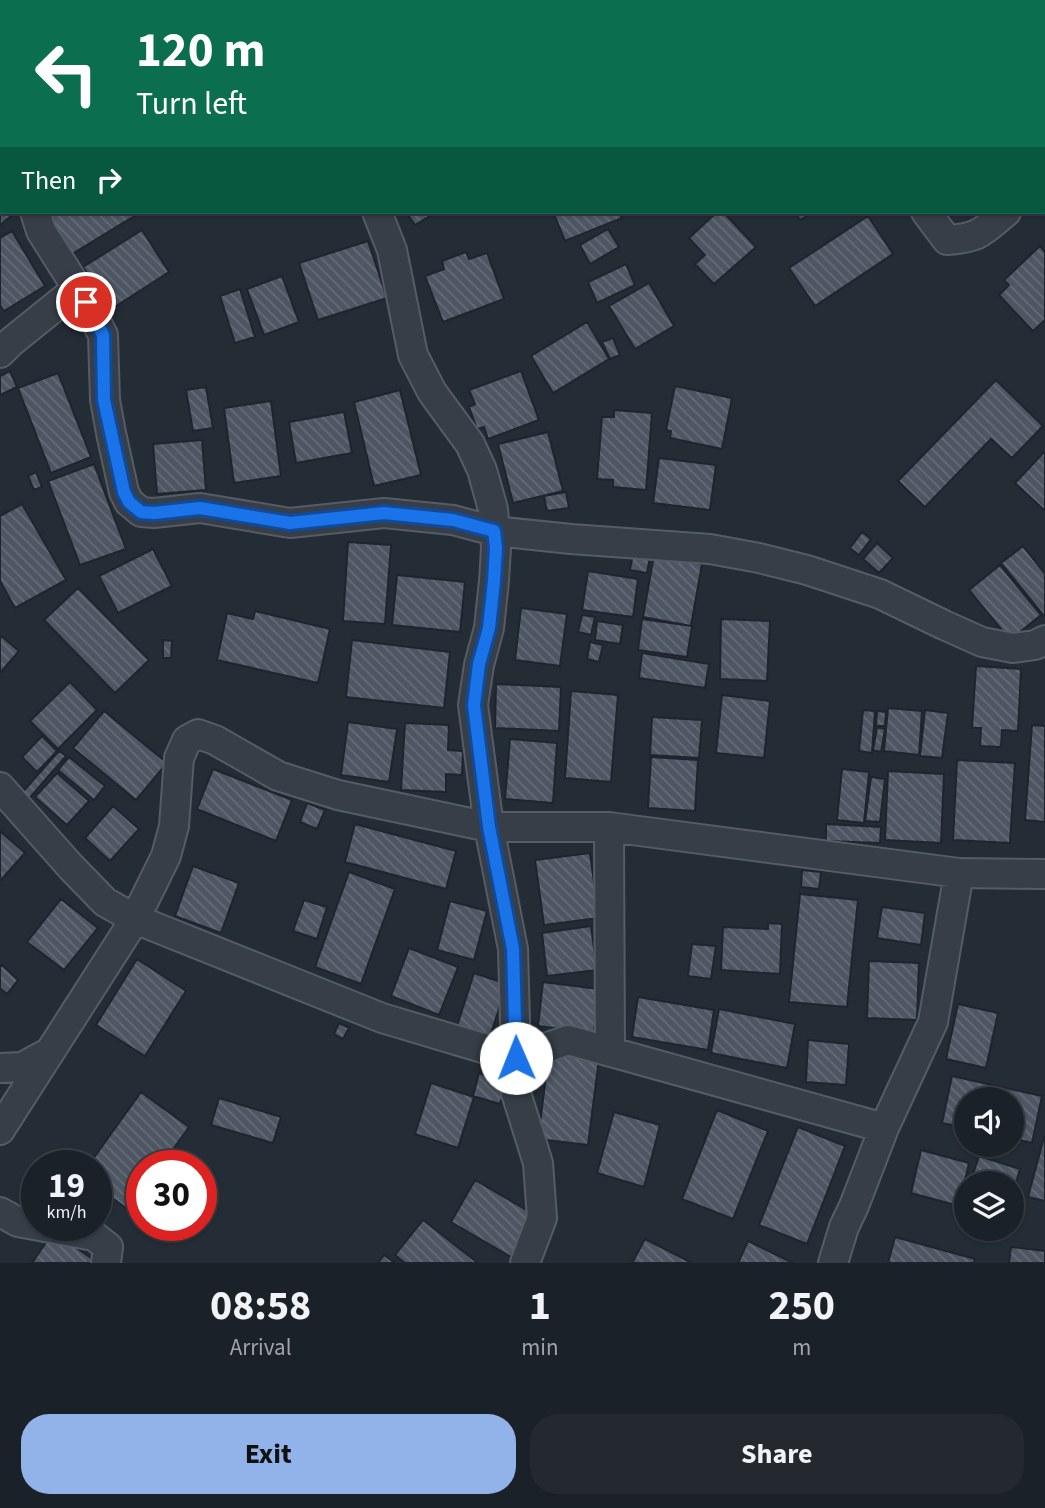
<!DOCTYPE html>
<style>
:root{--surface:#1b2128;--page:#242930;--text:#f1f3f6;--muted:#a0a3a8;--line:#393e45;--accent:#91b3ea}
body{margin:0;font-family:"Source Sans 3",sans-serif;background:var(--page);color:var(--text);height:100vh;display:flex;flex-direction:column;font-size:26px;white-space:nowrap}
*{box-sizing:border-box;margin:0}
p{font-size:23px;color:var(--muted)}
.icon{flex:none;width:38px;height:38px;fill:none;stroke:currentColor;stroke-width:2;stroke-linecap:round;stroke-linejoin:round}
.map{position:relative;height:1263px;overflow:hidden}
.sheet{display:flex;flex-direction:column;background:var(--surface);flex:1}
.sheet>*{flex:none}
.top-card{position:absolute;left:0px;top:0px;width:1046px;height:214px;box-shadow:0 2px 5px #0004,0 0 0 2px var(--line);background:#0b6e4f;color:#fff;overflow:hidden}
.controls{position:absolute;left:954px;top:1087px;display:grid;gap:14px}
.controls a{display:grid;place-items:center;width:70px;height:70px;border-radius:50%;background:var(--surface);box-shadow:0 2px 5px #0004,0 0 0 2px var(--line);font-size:35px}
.speed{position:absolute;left:21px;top:1150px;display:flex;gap:14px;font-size:35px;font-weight:700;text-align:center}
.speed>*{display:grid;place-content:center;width:91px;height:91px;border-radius:50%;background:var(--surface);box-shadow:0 2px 5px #0004,0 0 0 2px var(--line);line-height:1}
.speed small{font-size:18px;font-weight:400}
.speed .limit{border:10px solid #d22;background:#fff;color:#111}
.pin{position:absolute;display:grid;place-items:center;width:60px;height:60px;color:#fff;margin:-30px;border:4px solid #fff;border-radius:50%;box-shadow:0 2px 7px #0007}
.me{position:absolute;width:77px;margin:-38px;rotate:359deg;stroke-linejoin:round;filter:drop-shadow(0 0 5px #0008)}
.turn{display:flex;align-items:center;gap:24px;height:147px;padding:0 21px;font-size:32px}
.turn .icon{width:91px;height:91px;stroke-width:2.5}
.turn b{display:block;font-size:49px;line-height:60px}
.then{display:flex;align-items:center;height:66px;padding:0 21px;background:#0003;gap:14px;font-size:26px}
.eta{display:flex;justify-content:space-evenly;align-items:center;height:119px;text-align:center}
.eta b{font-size:42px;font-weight:700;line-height:49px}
.action{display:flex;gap:14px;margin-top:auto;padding:14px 21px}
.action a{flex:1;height:80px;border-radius:28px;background:var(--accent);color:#111;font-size:28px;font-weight:700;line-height:80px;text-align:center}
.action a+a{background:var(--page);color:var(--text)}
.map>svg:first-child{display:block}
</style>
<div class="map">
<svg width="1045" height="1263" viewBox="0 0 1045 1263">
<defs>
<pattern id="building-back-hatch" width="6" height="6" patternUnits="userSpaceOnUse" patternTransform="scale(1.75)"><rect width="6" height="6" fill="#4d5662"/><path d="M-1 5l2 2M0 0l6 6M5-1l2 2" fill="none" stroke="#646c77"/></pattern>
</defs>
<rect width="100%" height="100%" fill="#242c36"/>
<path fill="url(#building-back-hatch)" stroke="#1f252e" stroke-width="2" d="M 12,0 L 75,0 L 71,2 L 13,2 Z
M 117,0 L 167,0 L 168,2 L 118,2 Z
M 252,0 L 313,0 L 314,2 L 248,2 Z
M 495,0 L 526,0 L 527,2 L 496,2 Z
M 658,0 L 712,0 L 713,2 L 659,2 Z
M 799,0 L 843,0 L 840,2 L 800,2 Z
M 861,0 L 912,0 L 913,2 L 859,2 Z
M 952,0 L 1016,0 L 1013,2 L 953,2 Z
M 0,187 L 2,189 L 2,212 L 16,212 L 0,225 Z
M 50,212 L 141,212 L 72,254 L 47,213 Z
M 406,212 L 436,212 L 415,225 Z
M 553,212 L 619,212 L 622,218 L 565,241 Z
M 717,212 L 723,212 L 756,247 L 714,284 L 695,264 L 705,255 L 689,238 Z
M 795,212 L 813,212 L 800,220 Z
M 868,216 L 893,254 L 815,306 L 789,268 Z
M 608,229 L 619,247 L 590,264 L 580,245 Z
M 142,230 L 169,272 L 110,310 L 83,267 Z
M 12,231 L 45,286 L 4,311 L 0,305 L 0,238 Z
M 368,241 L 387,298 L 318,320 L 299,263 Z
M 1040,246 L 1045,252 L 1045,320 L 1033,331 L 999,295 L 1009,285 L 1004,280 Z
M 466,252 L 469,259 L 487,253 L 504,299 L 443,322 L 425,276 L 444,269 L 442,261 Z
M 626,264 L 635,285 L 597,303 L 588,282 Z
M 282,276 L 299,322 L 264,335 L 247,289 Z
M 649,283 L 674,326 L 635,349 L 609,306 Z
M 240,289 L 255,337 L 235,343 L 220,296 Z
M 587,322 L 609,359 L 553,393 L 531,356 Z
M 613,338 L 620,355 L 610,359 L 602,342 Z
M 10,371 L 17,387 L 0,395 L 0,376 Z
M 521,371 L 539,420 L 488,439 L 484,427 L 477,429 L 469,407 L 475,404 L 469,390 Z
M 58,373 L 91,457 L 51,473 L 18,388 Z
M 996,380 L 1043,426 L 1012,458 L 991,439 L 925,507 L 898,481 Z
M 675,386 L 732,398 L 722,449 L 670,438 L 671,431 L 666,430 Z
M 206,387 L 213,428 L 193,431 L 186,390 Z
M 400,390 L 421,475 L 374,486 L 354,402 Z
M 271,401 L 281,476 L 234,483 L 224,408 Z
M 614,410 L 652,413 L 646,490 L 613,487 L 613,480 L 597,479 L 602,417 L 614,417 Z
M 344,412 L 352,453 L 296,463 L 289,422 Z
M 548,432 L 563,491 L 513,503 L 498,444 Z
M 202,440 L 206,490 L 157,494 L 153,444 Z
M 1045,451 L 1045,509 L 1044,510 L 1015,483 Z
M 659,458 L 716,465 L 710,510 L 653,503 Z
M 94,464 L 126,549 L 80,565 L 48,481 Z
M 36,472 L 42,487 L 34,490 L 28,476 Z
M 566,492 L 569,508 L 547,511 L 544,496 Z
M 22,504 L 66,580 L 15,608 L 0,581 L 0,516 Z
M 862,532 L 871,539 L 859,555 L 850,548 Z
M 348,542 L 391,545 L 385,624 L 343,621 Z
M 877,543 L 893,558 L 879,573 L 863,559 Z
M 1023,546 L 1045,574 L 1045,615 L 1044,616 L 1001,563 Z
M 634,548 L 651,551 L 647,573 L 630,570 Z
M 153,549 L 172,586 L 118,613 L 99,576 Z
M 654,555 L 702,564 L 691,626 L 643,617 Z
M 1000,565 L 1041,615 L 1010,640 L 969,590 Z
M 588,571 L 638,579 L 633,617 L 582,610 Z
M 397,575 L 465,582 L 460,632 L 392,625 Z
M 78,588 L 149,660 L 115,693 L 44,620 Z
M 521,608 L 567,614 L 560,666 L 515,660 Z
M 255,611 L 330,629 L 318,683 L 217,660 L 227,613 L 253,619 Z
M 582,615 L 595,617 L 591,635 L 578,632 Z
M 642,619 L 692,626 L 687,657 L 638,650 Z
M 721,619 L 770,621 L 767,681 L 720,679 Z
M 597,621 L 623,625 L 620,644 L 595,640 Z
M 0,635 L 19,651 L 0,673 Z
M 163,640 L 172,641 L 171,658 L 163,658 Z
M 352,640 L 450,652 L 444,708 L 346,697 Z
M 590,642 L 603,645 L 599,662 L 587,659 Z
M 642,653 L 709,664 L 705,688 L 639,678 Z
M 976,666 L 1021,669 L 1018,731 L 1002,730 L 1001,747 L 980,746 L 981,728 L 972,728 Z
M 70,682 L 97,710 L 58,749 L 30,721 Z
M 496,684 L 561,687 L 559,731 L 495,728 Z
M 571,691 L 618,695 L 611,782 L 565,778 Z
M 722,695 L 770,701 L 764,758 L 716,753 Z
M 888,708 L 922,711 L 919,755 L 884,751 Z
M 863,710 L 875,711 L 872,753 L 859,751 Z
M 925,710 L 948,713 L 942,758 L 920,756 Z
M 104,711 L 167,763 L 136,800 L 73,748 Z
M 877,711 L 886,712 L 885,726 L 876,726 Z
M 652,717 L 702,720 L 699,758 L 650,755 Z
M 348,722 L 397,729 L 389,782 L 341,775 Z
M 405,723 L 449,725 L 448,750 L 463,751 L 462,775 L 446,774 L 446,792 L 401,790 Z
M 1032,725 L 1045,726 L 1045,822 L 1025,820 Z
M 877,727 L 885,729 L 881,752 L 873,750 Z
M 42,736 L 57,751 L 37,772 L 22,757 Z
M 510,739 L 557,743 L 553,803 L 505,799 Z
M 59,751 L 66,756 L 26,802 L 19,796 Z
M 69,757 L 105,786 L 94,800 L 58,770 Z
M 651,757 L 698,760 L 695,811 L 648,808 Z
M 957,760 L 1015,763 L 1010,843 L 953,840 Z
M 213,769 L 292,800 L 276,841 L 197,809 Z
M 842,769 L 869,772 L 864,823 L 837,820 Z
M 888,771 L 944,774 L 941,843 L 885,840 Z
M 57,773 L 89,801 L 67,825 L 35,797 Z
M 871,777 L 885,779 L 880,822 L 865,821 Z
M 307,803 L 325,810 L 317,829 L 300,822 Z
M 113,806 L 139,829 L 110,861 L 85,838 Z
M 355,824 L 456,851 L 446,889 L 345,862 Z
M 826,824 L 881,827 L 880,843 L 826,841 Z
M 0,831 L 25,853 L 0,881 Z
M 590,853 L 599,918 L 544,925 L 535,860 Z
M 193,866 L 239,883 L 221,933 L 175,916 Z
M 802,870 L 821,872 L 819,889 L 801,887 Z
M 349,872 L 395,889 L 361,984 L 315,967 Z
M 800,894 L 858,900 L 847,1007 L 789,1002 Z
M 61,899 L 98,928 L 64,970 L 27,942 Z
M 304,900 L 327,907 L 317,939 L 293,931 Z
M 450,901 L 487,911 L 474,960 L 437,950 Z
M 882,907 L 925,913 L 921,945 L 877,938 Z
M 768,923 L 782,924 L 780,974 L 721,970 L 723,927 L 768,929 Z
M 591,926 L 597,970 L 547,976 L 542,933 Z
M 692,944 L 716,946 L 711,979 L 688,976 Z
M 409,948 L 458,967 L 439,1015 L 391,996 Z
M 137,959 L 186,991 L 145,1056 L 96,1025 Z
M 869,961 L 919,963 L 917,1020 L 867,1018 Z
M 2,965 L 18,980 L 7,994 L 0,988 L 0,967 Z
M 474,973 L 507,984 L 489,1040 L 456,1029 Z
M 543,982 L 599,989 L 594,1033 L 538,1026 Z
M 638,997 L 714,1010 L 708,1050 L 632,1037 Z
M 958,1004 L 998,1013 L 986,1068 L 946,1059 Z
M 719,1009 L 795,1024 L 787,1068 L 711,1053 Z
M 339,1023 L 349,1028 L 343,1039 L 334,1034 Z
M 808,1040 L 849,1044 L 846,1085 L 806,1082 Z
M 549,1052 L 599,1059 L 588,1145 L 538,1139 Z
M 479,1073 L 507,1082 L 500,1104 L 473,1096 Z
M 952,1076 L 1042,1096 L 1032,1143 L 1012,1138 L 1012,1099 L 966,1099 L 966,1128 L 942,1123 Z
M 431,1083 L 474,1097 L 458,1148 L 415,1134 Z
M 141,1092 L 189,1127 L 161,1166 L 142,1166 L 142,1193 L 129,1210 L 96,1187 L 96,1166 L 88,1166 Z
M 219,1098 L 281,1117 L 273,1143 L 211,1125 Z
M 717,1110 L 768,1131 L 733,1219 L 682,1199 Z
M 614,1112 L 660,1125 L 644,1187 L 597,1173 Z
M 798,1127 L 845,1146 L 807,1244 L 759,1225 Z
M 1044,1137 L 1045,1138 L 1045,1201 L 1028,1197 Z
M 921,1150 L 969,1163 L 959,1206 L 911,1193 Z
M 979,1156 L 1020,1169 L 1012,1196 L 1012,1183 L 970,1183 Z
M 475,1180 L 535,1215 L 511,1257 L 451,1222 Z
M 966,1196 L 966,1218 L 960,1216 Z
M 423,1220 L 478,1263 L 405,1263 L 395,1255 Z
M 53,1232 L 94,1260 L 92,1263 L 32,1263 Z
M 895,1237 L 975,1259 L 974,1263 L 888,1263 Z
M 645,1239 L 692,1263 L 632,1263 Z
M 748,1241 L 793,1263 L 738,1263 Z
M 1011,1247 L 1045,1251 L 1045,1263 L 1009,1263 Z
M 384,1255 L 395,1263 L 378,1263 Z"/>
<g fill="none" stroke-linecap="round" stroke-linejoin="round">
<g stroke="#555c65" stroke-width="32">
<path id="street" d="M 180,0 L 182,2
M 770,0 L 771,2
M 399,2 L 402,0
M 35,212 L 41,231 L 86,302 L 103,335 L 105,400 L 111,433 L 124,492 L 129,502 L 141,512 L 154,513 L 200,508 L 290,523 L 384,513 L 453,520 L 494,531 L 571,539 L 710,549 L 759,558 L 807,570 L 880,594 L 944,625 L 982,642 L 1013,648 L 1035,645 L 1045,640
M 926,212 L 947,240 C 979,238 982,232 1006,212
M 0,353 L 11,342 L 78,288
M 0,787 L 71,867 L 105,902 L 135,919 L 382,1018 L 516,1058 L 513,949 L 489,827 L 473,705 L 479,665 L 489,628 L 494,581 L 496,548 L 493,509 L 482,470 L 470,444 L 432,392 L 413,355 L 392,250 L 377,212
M 609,827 L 610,1052
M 0,1068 L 22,1067 L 48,1053
M 0,1130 L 135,919 L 166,856 L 174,826 L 179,758 L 187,740 L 198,734 L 215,740 L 278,776 L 338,795 L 489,827 L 609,827 L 959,873 L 1045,874
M 0,1212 L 18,1222 L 94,1236 L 108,1247 L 106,1263
M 525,1263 L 542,1218 L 538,1163 L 516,1093 L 516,1058 L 568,1040 L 884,1128
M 833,1263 L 844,1227 L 854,1206 L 884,1128 L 933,1022 L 959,873"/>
</g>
<use href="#street" stroke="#373e47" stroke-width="28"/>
</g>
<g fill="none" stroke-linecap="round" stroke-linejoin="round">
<g stroke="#114b97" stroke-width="18">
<path id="route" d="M 86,302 L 103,335 L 104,400 L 124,492 L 129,502 L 141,512 L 154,513 L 200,508 L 290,523 L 384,513 L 453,520 L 494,531 L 496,548 L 494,581 L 489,628 L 479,664 L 474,705 L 489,827 L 513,949 L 516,1058"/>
</g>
<use href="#route" stroke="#1a73e8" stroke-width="12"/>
</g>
</svg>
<div class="controls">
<a><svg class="icon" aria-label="sound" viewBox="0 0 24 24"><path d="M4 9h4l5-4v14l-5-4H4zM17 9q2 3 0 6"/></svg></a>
<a><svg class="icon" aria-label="layers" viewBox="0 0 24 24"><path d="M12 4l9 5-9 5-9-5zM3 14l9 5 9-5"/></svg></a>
</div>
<div class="speed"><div>19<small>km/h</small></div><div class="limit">30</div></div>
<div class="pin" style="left:86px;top:302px;background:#d93025"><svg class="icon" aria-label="arrive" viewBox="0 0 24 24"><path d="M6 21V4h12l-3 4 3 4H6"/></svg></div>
<svg class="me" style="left:516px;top:1058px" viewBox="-20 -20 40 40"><circle r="19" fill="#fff"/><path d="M0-13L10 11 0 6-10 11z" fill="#1a73e8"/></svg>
<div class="top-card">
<div class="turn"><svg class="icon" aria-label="left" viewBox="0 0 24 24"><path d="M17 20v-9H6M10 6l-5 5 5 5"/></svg><div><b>120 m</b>Turn left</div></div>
<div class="then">Then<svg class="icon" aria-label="right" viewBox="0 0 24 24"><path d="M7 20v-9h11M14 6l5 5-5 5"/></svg></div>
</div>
</div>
<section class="sheet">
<div class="eta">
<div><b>08:58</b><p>Arrival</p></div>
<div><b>1</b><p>min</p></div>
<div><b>250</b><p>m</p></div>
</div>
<div class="action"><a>Exit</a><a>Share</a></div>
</section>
